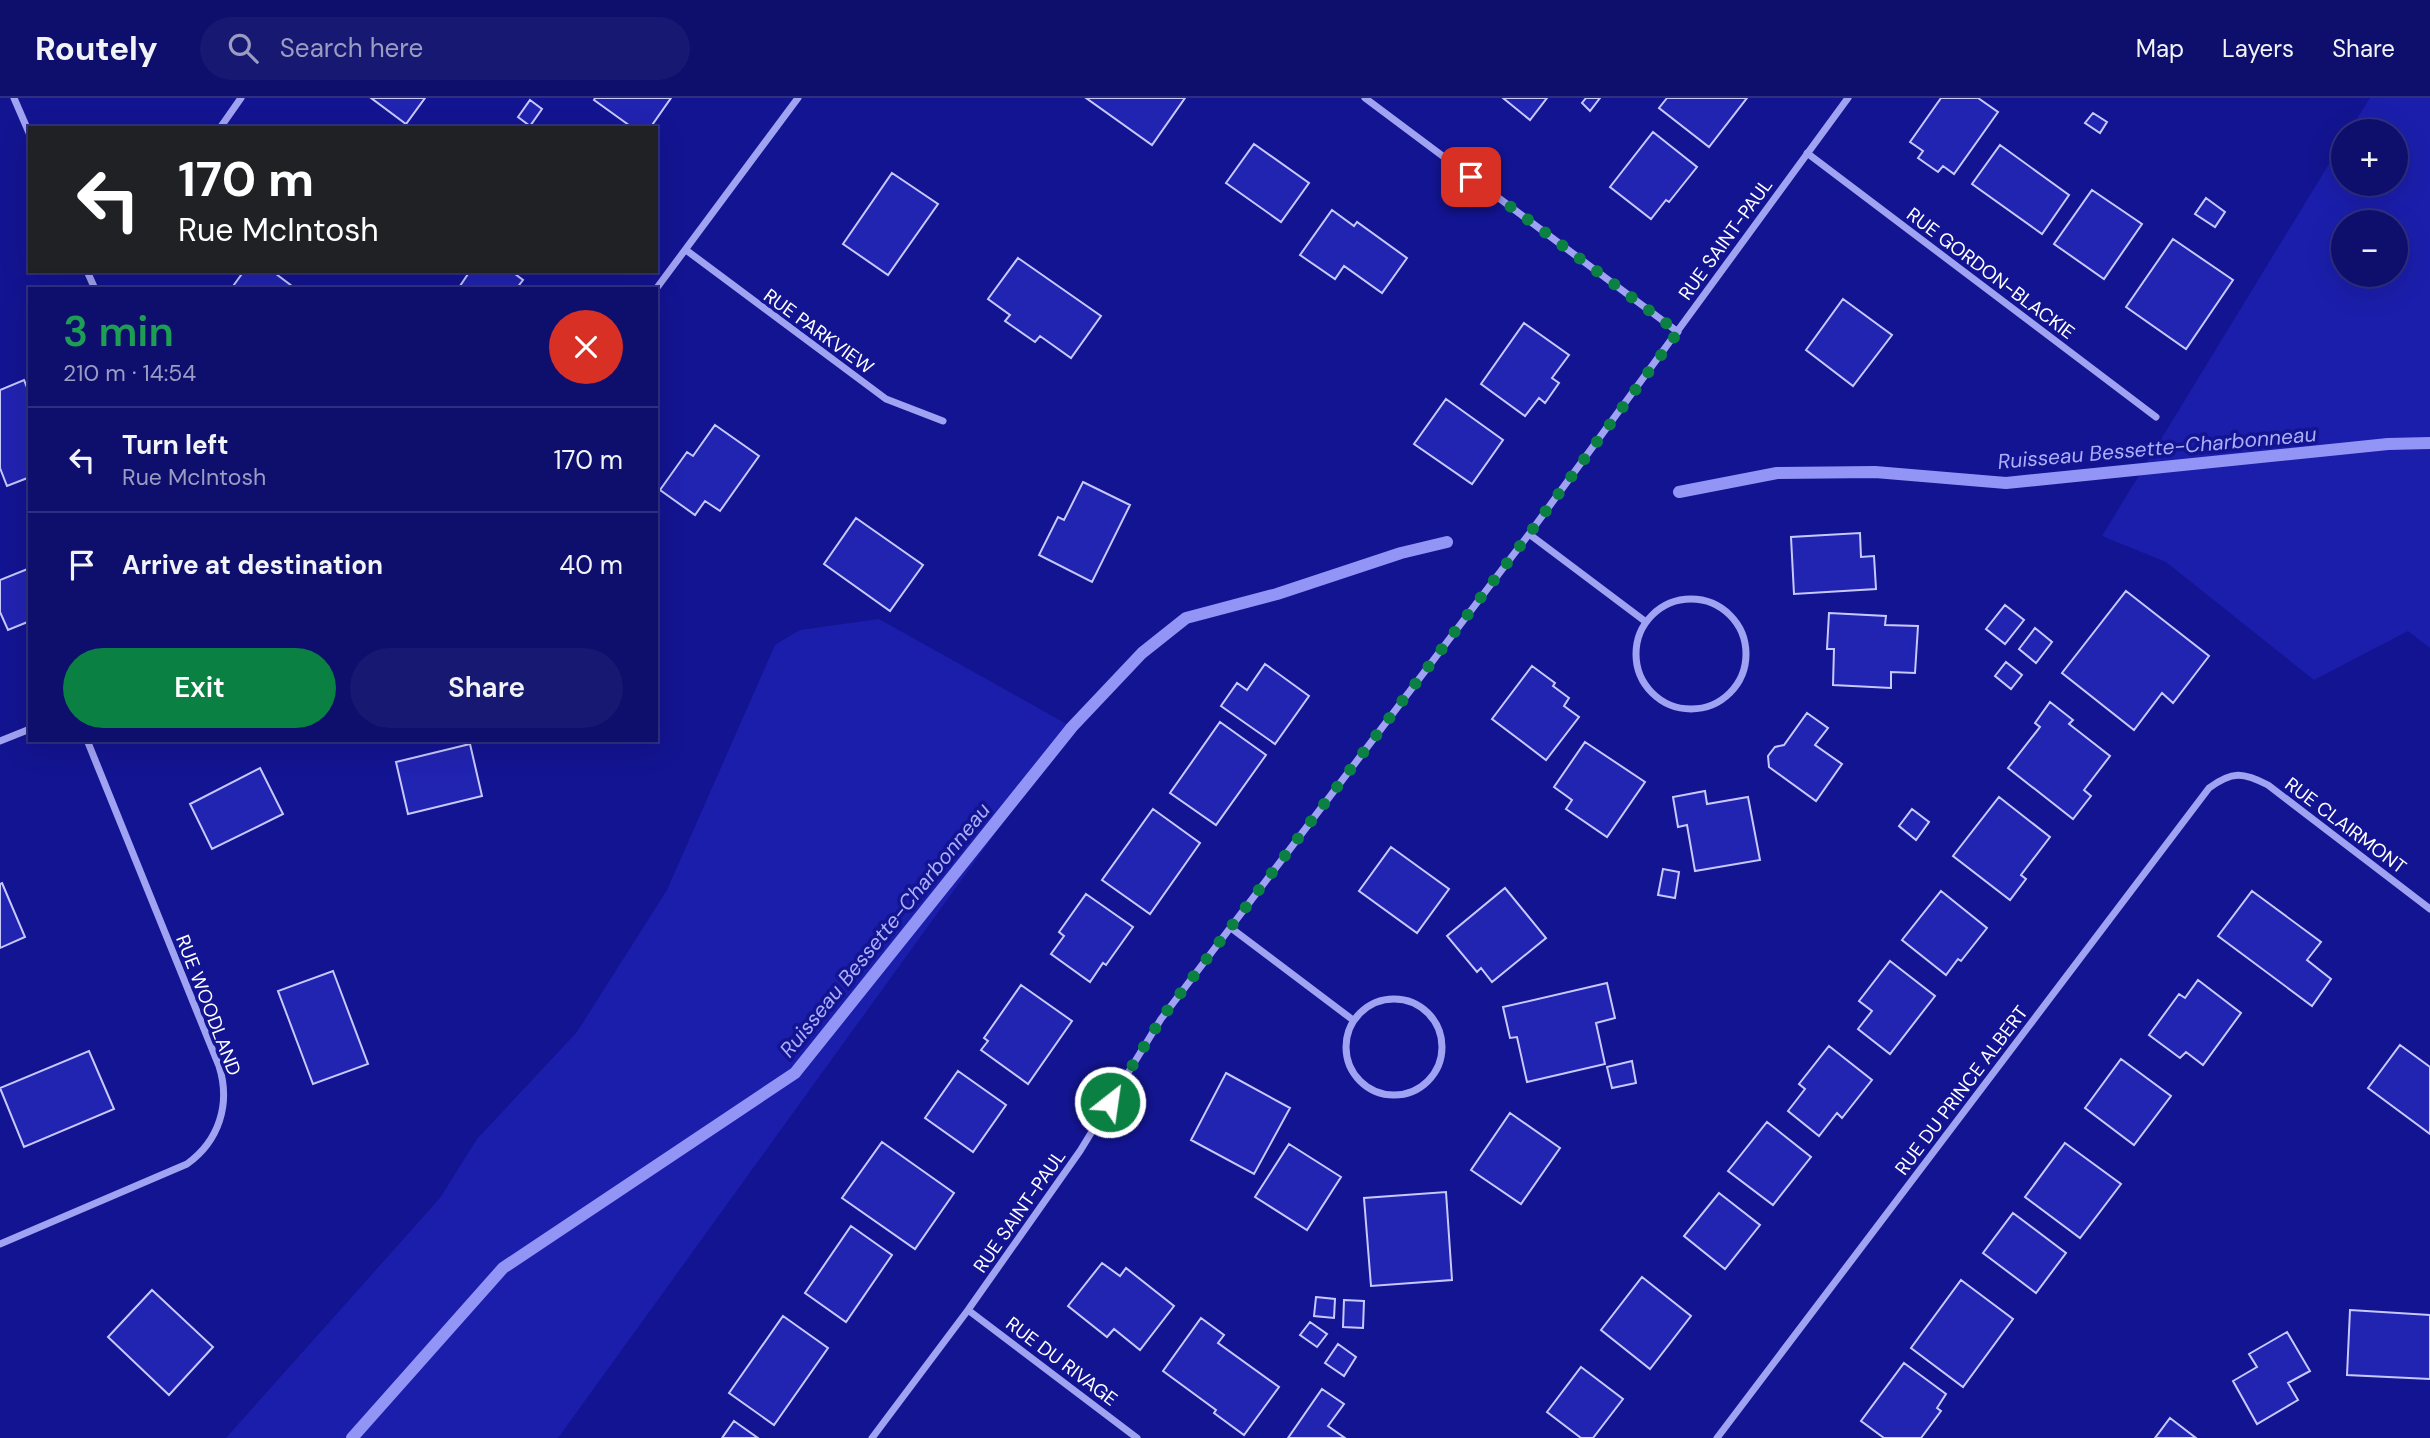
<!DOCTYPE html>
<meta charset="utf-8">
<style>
:root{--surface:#0e0f6d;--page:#171872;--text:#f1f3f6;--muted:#9b9cc2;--line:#2e2f80;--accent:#0b8043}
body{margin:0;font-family:"DM Sans",sans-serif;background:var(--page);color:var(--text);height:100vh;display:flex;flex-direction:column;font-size:26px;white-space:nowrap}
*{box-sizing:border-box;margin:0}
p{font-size:23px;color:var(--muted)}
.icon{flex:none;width:38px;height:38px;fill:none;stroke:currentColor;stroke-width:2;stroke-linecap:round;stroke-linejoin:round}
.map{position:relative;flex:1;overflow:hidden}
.details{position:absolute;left:28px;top:189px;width:630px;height:455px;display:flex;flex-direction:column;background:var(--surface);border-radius:0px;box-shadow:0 7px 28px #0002,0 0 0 2px var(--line)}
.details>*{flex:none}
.hud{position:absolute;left:28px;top:28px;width:630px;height:147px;border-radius:0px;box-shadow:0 7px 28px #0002,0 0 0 2px var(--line);background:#202124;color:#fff;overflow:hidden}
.fabs{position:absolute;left:2331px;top:21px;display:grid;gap:14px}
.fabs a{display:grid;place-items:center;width:77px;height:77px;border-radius:50%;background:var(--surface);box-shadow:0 7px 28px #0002,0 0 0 2px var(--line);font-size:35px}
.pin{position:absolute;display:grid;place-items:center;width:60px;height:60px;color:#fff;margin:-30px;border-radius:14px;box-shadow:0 4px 10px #0006}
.me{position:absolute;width:77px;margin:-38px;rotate:30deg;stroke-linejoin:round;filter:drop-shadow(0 0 5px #0008)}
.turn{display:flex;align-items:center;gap:24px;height:147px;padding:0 35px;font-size:32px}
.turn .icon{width:91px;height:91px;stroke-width:2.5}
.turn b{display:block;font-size:49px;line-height:60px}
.round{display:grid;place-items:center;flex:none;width:74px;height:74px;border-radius:37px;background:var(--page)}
.summary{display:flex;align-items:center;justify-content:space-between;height:119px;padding:0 35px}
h1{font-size:42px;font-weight:600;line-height:52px;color:#1e9e55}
.primary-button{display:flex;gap:14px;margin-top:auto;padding:14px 35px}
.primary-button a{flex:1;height:80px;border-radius:42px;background:var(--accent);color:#fff;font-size:28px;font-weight:600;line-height:80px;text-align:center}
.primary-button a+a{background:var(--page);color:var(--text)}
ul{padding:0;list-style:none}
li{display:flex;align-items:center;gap:21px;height:105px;padding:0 35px;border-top:2px solid var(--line)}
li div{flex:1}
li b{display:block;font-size:26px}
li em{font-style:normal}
header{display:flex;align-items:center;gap:42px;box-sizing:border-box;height:98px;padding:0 35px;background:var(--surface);border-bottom:2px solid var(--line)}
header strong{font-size:33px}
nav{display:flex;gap:38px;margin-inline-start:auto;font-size:24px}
.search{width:490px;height:63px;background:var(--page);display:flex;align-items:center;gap:18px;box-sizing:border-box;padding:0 24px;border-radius:38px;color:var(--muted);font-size:26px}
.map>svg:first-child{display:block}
</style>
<header>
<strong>Routely</strong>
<div class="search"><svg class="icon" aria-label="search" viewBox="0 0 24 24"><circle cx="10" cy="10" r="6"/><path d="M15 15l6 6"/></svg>Search here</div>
<nav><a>Map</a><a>Layers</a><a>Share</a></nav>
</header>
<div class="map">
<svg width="2430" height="1340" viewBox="0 0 2430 1340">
<rect width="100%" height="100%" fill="#131491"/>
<path fill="#1b1eab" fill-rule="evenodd" d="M 2370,0 L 2430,0 L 2430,550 L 2408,533 L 2314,582 L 2166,464 L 2102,438 L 2343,43 L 2343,86 L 2396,86 L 2396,33 L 2349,33 ZM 2343,124 L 2396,124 L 2396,177 L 2343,177 Z
M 879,521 L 1072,629 L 558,1340 L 226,1340 L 440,1100 L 477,1041 L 577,934 L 667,792 L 775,547 L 800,532 Z"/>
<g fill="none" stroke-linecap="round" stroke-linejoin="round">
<path stroke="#9295f5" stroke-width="12" d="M 1679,394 L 1777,375 L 1875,374 L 2006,385 L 2388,346 L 2430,345
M 352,1340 L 503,1170 L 795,975 L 1072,629 L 1142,555 L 1186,520 L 1277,496 L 1401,455 L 1447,444"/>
</g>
<path fill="#2123b1" stroke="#c7c8fc" stroke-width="2" d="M 371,0 L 425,0 L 406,26 Z
M 595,0 L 671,0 L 650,30 L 633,30 L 594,2 Z
M 1086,0 L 1185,0 L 1152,47 Z
M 1503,0 L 1547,0 L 1530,22 Z
M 1586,0 L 1600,0 L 1590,13 L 1582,5 Z
M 1667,0 L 1747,0 L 1709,49 L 1659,10 Z
M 1941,0 L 1978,0 L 1998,14 L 1954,76 L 1943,68 L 1938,74 L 1918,60 L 1923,53 L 1910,44 Z
M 530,2 L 542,11 L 530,28 L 518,19 Z
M 2093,15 L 2107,24 L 2100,35 L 2085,25 Z
M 1653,34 L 1697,69 L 1669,104 L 1666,102 L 1651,121 L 1610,89 Z
M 1254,46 L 1309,85 L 1281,124 L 1226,85 Z
M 2000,47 L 2069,97 L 2042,136 L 1972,86 Z
M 892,75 L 938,106 L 888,177 L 843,146 Z
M 2092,92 L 2142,126 L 2104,181 L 2054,146 Z
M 2206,100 L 2225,114 L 2215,129 L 2195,116 Z
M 1332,112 L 1354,128 L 1357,124 L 1407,160 L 1382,195 L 1344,168 L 1335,181 L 1300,157 Z
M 2173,141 L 2233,182 L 2186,251 L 2126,209 Z
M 1018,160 L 1101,218 L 1071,260 L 1040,238 L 1035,244 L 1005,223 L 1010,217 L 988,201 Z
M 244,173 L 272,173 L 296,191 L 231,191 Z
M 470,173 L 511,173 L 523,182 L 516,191 L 458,191 Z
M 1843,201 L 1892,237 L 1853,288 L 1806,252 Z
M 1524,225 L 1569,257 L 1552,280 L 1559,285 L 1545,305 L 1539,300 L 1525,318 L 1481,286 Z
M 24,282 L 30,297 L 30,379 L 7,388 L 0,370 L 0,292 Z
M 1446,301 L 1503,342 L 1472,386 L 1414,346 Z
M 715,327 L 759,358 L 720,413 L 705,403 L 695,417 L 660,392 L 687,354 L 693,358 Z
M 1083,384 L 1130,407 L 1092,484 L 1039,457 L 1058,419 L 1064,422 Z
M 856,420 L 923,467 L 890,513 L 824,466 Z
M 1860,435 L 1861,459 L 1874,458 L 1876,491 L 1794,496 L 1791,439 Z
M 30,470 L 30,523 L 8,532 L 0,514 L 0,482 Z
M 2126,493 L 2209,558 L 2173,605 L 2162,595 L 2134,632 L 2062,575 Z
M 2005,507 L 2024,522 L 2005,546 L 1986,531 Z
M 1829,515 L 1886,518 L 1885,527 L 1918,528 L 1915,575 L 1891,574 L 1891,590 L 1833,587 L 1834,551 L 1827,551 Z
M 2035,530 L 2052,544 L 2036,565 L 2019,551 Z
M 2006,564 L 2022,577 L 2011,591 L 1995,578 Z
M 1265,566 L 1309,598 L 1275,646 L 1221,608 L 1237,585 L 1247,592 Z
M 1532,568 L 1555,585 L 1553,588 L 1569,600 L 1564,608 L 1579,619 L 1546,662 L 1492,621 Z
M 2050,604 L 2073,622 L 2069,626 L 2110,658 L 2084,692 L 2091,698 L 2073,721 L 2008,670 L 2040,629 L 2035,625 Z
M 1807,615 L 1828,630 L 1815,647 L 1842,666 L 1816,703 L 1769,669 L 1768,658 L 1775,649 L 1784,647 Z
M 1220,624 L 1266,657 L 1216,727 L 1170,695 Z
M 1585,644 L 1645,684 L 1607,739 L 1566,711 L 1572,702 L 1554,689 Z
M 470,646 L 482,698 L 408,716 L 396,664 Z
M 260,670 L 283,716 L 212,751 L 190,706 Z
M 1705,693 L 1707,706 L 1748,699 L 1760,762 L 1695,773 L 1687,727 L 1678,729 L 1673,699 Z
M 1999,699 L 2050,739 L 2021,777 L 2026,781 L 2010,802 L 1953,758 Z
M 1153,711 L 1200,745 L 1150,816 L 1102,782 Z
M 1912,711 L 1929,724 L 1916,742 L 1899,728 Z
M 1391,749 L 1449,791 L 1417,835 L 1359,793 Z
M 1663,771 L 1679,774 L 1675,800 L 1658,797 Z
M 2,785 L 25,839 L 0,850 L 0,786 Z
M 1505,790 L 1546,840 L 1492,884 L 1481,870 L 1477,874 L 1447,838 Z
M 1941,793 L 1987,830 L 1961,863 L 1958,861 L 1946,877 L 1902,842 Z
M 2252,793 L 2321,844 L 2307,862 L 2331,881 L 2312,908 L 2218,838 Z
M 1086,796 L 1133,829 L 1106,867 L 1103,865 L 1090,884 L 1051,856 L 1064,838 L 1059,834 Z
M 1890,863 L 1935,898 L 1890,956 L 1858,931 L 1872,913 L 1859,903 Z
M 333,873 L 368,966 L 313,986 L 278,893 Z
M 2198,882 L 2241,915 L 2203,967 L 2186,954 L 2180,960 L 2149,937 L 2179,896 L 2185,900 Z
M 1607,885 L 1615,920 L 1596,925 L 1605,966 L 1527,984 L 1517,939 L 1510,940 L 1503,909 Z
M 1021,887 L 1072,923 L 1028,986 L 981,952 L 988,943 L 984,940 Z
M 2400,947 L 2430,969 L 2430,1036 L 2368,990 Z
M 1829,948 L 1872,982 L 1842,1020 L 1837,1015 L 1819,1038 L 1788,1013 L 1805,991 L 1799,986 Z
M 89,953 L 114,1011 L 24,1049 L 0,990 Z
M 2121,961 L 2171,998 L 2134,1047 L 2085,1010 Z
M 1632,963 L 1636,985 L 1612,990 L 1607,969 Z
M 958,973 L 1006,1007 L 973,1054 L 925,1020 Z
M 1226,975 L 1290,1010 L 1254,1076 L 1191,1042 Z
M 1510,1015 L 1560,1050 L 1521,1106 L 1471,1072 Z
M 1767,1024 L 1811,1059 L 1773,1107 L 1728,1073 Z
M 882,1044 L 954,1095 L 915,1151 L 842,1100 Z
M 2065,1045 L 2121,1086 L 2080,1140 L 2025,1099 Z
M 1289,1046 L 1341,1079 L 1307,1132 L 1255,1099 Z
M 1446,1094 L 1452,1182 L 1371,1188 L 1364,1100 Z
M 1719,1095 L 1760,1127 L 1725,1171 L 1684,1138 Z
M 2013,1115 L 2066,1155 L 2036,1195 L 1983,1155 Z
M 851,1128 L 892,1157 L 846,1224 L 805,1195 Z
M 1102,1165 L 1120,1178 L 1126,1170 L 1174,1208 L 1140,1252 L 1114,1231 L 1107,1239 L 1068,1208 Z
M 1642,1179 L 1691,1218 L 1650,1271 L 1601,1232 Z
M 1961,1182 L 2013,1221 L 1963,1289 L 1911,1250 Z
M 152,1192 L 213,1249 L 169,1297 L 108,1239 Z
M 1316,1199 L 1335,1201 L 1334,1220 L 1314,1218 Z
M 1344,1202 L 1364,1203 L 1363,1230 L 1343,1229 Z
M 2350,1212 L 2430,1217 L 2430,1281 L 2347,1277 Z
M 783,1218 L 828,1250 L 774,1327 L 729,1295 Z
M 1201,1220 L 1224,1237 L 1218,1245 L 1279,1289 L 1244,1337 L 1214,1315 L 1216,1312 L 1163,1273 Z
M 1310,1224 L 1327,1236 L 1317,1249 L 1300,1237 Z
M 2287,1234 L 2310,1273 L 2288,1285 L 2298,1302 L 2257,1326 L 2233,1283 L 2257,1269 L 2249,1256 Z
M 1338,1246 L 1356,1259 L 1344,1278 L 1325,1265 Z
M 1904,1265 L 1946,1296 L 1937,1310 L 1941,1313 L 1921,1340 L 1884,1340 L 1861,1323 Z
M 1581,1269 L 1623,1301 L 1593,1340 L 1581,1340 L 1547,1314 Z
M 1322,1291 L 1344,1306 L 1328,1328 L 1345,1340 L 1288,1340 Z
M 2170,1320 L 2196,1340 L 2155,1340 Z
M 734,1323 L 758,1340 L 722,1340 Z"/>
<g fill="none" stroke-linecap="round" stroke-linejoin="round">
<path stroke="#a0a2f2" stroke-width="7" d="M 14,0 L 30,37
M 1365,0 L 1678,234
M 220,30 L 241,0
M 1807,55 L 2156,319
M 686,152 L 886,301 L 943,323
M 87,173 L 95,191
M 656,191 L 798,0
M 1529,436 L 1646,524
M1636 556a55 55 0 1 1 110 0a55 55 0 1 1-110 0Z
M 0,643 L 30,631
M 1231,830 L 1353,922
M1346 949a48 48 0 1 1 96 0a48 48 0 1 1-96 0Z
M 0,1146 L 187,1066 C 219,1043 231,1006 219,968 L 87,642
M 968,1212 L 1137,1340
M 872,1340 L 968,1212 L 1080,1053 L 1161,921 L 1529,436 L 1848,0
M 1717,1340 L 2209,690 C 2232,673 2243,674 2268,687 L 2430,811"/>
</g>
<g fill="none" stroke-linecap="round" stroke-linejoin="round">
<path stroke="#0b8043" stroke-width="12" stroke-dasharray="0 21.6" d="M 1110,1004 L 1161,921 L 1529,436 L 1678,234 L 1471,79"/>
</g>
<g text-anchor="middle" stroke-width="7" stroke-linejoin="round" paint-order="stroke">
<g font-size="19" fill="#fff" stroke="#131491">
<text transform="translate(1725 141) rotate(-54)" y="7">RUE SAINT-PAUL</text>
<text transform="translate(1991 175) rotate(37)" y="7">RUE GORDON-BLACKIE</text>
<text transform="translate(819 233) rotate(36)" y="7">RUE PARKVIEW</text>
<text transform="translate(2346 727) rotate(37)" y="7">RUE CLAIRMONT</text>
<text transform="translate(209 907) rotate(69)" y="7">RUE WOODLAND</text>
<text transform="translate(1961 992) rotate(-53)" y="7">RUE DU PRINCE ALBERT</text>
<text transform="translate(1019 1113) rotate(-55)" y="7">RUE SAINT-PAUL</text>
<text transform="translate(1062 1263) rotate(37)" y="7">RUE DU RIVAGE</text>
</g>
<g font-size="21" font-style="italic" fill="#acaef9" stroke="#131491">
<text transform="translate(2157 350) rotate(-5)" y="7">Ruisseau Bessette-Charbonneau</text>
<text transform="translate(885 832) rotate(-51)" y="7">Ruisseau Bessette-Charbonneau</text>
</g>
</g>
</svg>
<div class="fabs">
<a>+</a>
<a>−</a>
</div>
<div class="pin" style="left:1471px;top:79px;background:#d93025"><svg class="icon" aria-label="arrive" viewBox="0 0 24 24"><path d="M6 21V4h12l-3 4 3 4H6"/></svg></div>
<svg class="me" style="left:1110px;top:1004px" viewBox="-20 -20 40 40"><circle r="17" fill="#0b8043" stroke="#fff" stroke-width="3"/><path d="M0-11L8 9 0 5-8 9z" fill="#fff"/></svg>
<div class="hud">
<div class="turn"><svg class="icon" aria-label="left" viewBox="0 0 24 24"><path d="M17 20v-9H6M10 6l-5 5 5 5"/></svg><div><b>170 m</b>Rue McIntosh</div></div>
</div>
<section class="details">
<div class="summary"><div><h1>3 min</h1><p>210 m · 14:54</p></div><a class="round" style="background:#d93025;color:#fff"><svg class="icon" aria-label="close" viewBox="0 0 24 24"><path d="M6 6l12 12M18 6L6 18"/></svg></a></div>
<ul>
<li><svg class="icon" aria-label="left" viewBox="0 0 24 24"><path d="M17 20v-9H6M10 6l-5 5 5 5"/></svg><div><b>Turn left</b><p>Rue McIntosh</p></div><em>170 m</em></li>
<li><svg class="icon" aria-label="arrive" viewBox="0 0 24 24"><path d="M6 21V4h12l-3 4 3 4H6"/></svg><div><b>Arrive at destination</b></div><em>40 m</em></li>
</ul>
<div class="primary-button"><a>Exit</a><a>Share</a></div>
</section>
</div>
